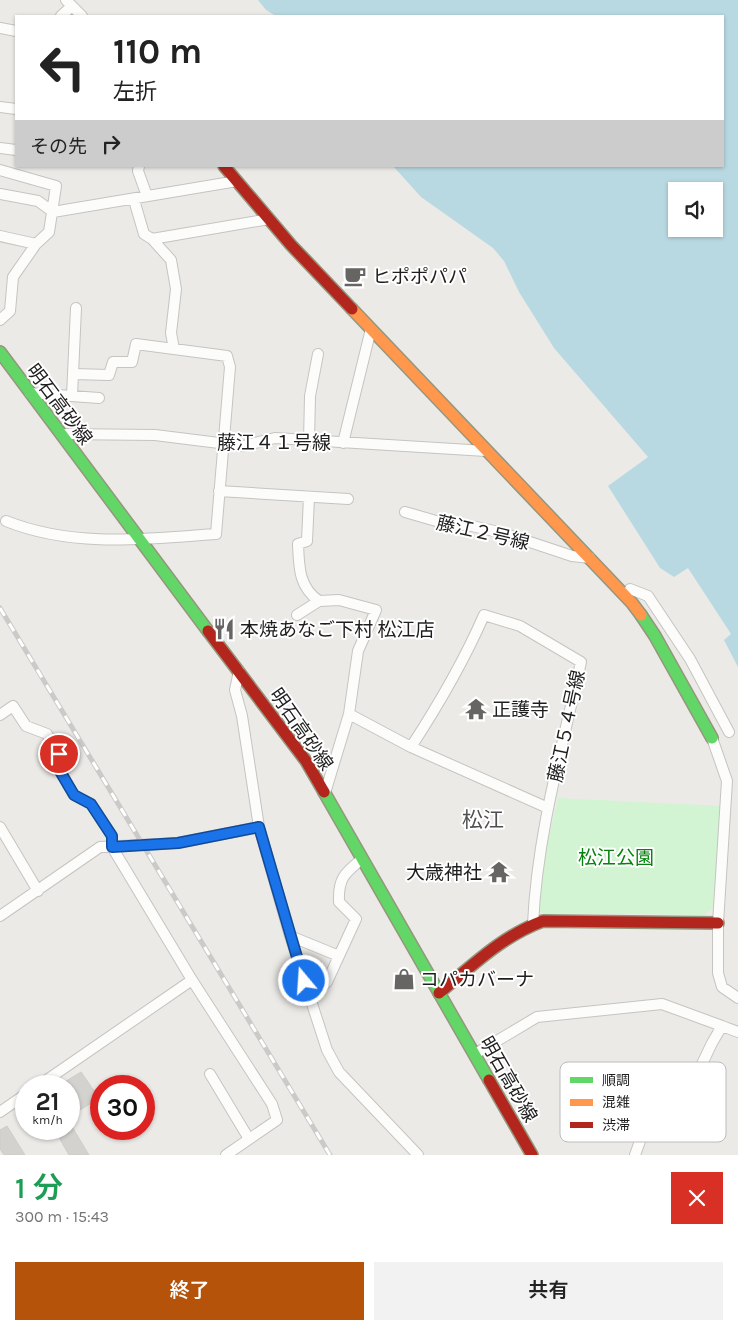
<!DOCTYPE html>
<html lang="ja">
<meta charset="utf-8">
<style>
:root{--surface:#fff;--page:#f2f2f2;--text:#222;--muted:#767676;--accent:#b45309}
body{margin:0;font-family:Karla,"Noto Sans JP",sans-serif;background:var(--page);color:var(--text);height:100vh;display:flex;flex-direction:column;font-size:19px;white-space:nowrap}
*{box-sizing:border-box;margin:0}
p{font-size:16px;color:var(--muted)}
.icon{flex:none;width:28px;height:28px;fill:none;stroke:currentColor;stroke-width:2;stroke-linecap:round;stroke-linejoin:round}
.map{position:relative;height:1155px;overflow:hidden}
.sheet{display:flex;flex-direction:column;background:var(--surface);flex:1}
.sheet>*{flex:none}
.guide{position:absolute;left:15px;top:15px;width:709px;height:152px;border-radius:0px;box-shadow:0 1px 4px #0004;background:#fff;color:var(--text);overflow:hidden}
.controls{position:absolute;left:668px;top:182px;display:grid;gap:10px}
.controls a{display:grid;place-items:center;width:55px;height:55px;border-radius:0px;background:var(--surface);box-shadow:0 1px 4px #0004;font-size:25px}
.speed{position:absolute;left:15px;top:1075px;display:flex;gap:10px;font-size:25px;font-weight:700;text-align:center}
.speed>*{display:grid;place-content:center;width:65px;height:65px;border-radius:50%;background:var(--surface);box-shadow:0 1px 4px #0004;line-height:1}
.speed small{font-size:12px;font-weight:400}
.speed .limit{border:8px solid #d22;background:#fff;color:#111}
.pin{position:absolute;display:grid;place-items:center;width:42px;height:42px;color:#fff;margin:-21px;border:2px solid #fff;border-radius:50%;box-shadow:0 1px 5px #0007}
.me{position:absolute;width:55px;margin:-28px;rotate:342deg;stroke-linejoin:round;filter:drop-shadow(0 0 4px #0008)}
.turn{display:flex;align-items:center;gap:18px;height:105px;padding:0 15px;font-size:22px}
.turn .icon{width:65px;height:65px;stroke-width:2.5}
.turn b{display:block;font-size:35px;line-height:42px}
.then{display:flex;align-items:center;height:48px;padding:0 15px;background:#0003;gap:10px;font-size:19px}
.round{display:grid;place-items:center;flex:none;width:52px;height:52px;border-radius:0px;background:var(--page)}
.overview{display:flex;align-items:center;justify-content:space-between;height:85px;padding:0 15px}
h1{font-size:30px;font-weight:600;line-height:38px;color:#1e9e55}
.button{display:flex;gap:10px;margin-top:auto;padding:10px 15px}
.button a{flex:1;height:58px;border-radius:0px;background:var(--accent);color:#fff;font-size:20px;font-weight:600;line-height:58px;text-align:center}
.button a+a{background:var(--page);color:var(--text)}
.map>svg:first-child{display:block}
</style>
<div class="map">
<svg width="738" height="1155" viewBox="0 0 738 1155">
<rect width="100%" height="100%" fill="#eceae6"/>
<path fill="#d2f4d2" d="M 558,798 L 721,806 L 713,908 L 704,915 L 560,913 L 546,915 L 539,911 L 541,872 Z"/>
<path fill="#b8d9e2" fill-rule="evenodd" d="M 258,0 L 738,0 L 738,667 L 724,640 L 731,634 L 688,568 L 674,577 L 660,568 L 608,486 L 648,457 L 554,348 L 519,292 L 504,261 L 493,248 L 421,197 L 393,166 L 722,166 L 722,16 L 276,16 L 266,10 ZM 676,191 L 714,191 L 714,229 L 676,229 Z"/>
<path fill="#d4d2cf" stroke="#d0ccc7" d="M 81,1072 L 99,1098 L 69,1117 L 69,1086 L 58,1086 Z
M 71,1125 L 89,1155 L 69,1155 L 57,1134 Z
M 7,1126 L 25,1155 L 4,1155 L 0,1149 L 0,1130 Z"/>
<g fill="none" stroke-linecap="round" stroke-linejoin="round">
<g stroke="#c5c4c2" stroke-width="12">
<path id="street" d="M 66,0 L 82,16
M 61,16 L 72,6
M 0,28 L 16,31
M 0,107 L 16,109
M 0,148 L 16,150
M 139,166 L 138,171 L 147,196
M 0,170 L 56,186 L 49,232 L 36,244 L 13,277 L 10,311 L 0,320
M 0,194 L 38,201 L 53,212 L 237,181
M 134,200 L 144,234 L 152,239 L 269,219
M 0,236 L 36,244
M 152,239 L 171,260 L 176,289 L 171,333 L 174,349
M 30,393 L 99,398
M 72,396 L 76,308
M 61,434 L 155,435 L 243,446 L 275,438 L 486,451
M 309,441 L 310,396 L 318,354
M 343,443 L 371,329
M 219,491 L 348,499
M 309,497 L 307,541 L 298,544 C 299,568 299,587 319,601
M 405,512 L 443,523 L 472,526 L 503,533 L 572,556 L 590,558
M 6,521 C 73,548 146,539 216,534 L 230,367 L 227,356 L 136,344 L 132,362 L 113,362 L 109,375 L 73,374
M 630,589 L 648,596 L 690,659 L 729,732
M 297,615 L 319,601 L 339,600 L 376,610 L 358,651 L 349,714 L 325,793
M 239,671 L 235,690 L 242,716 L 259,827 L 290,936 L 327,1050 L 339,1072 L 418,1155
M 349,714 L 411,747 L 548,808
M 0,715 L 13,706 L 26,726 L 47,734 L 59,754 L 57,766 L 74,795 L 91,804 L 112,836 L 112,847 L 192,980 L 38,1086
M 712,738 L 727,781 L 718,923 L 718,973 L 722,987 L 738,998
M 411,747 C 439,704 464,661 484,615 L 520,626 L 581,662 C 562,748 537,835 533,924
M 0,827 L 38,891
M 0,916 L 100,847 L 178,843 L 259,827
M 290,936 L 339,956
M 192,980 L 272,1104 L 277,1120 L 226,1155
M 309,996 L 327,982 L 356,919 L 339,902 C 338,878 345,873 362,859
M 475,1054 L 537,1017 L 662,1004 L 722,1026
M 210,1074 L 249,1139
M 0,1112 L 26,1094
M 635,1155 L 645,1127 L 669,1082 L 692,1085 L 712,1043 L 722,1026 L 738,1032"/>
</g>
<g stroke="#95967e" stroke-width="14">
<path id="fast" d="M 0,352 L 208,631
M 641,615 L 655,636 L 712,738
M 324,792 L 489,1080"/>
</g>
<g stroke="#95967e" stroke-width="14">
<path id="slow" d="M 352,309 L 632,603 L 641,615"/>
</g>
<g stroke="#95967e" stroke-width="14">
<path id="jam" d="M 224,166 L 291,245 L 352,309
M 208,631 L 306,761 L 324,792
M 439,993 C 472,966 502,936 543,921 L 718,923
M 489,1080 L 532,1155"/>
</g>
<use href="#street" stroke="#fcfcfb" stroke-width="10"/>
<use href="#fast" stroke="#63d668" stroke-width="11"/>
<use href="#slow" stroke="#ff974d" stroke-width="11"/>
<use href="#jam" stroke="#b3261e" stroke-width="11"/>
<g stroke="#cacac9" stroke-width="5">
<path id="rail" d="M 0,608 L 330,1155"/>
</g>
<use href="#rail" stroke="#fff" stroke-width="3" stroke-dasharray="9" stroke-linecap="butt"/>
</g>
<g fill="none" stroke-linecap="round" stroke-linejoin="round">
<g stroke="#114b97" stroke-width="12">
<path id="route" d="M 59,754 L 57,766 L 74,795 L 91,804 L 112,836 L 112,847 L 178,843 L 259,827 L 304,981"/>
</g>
<use href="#route" stroke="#1a73e8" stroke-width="9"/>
</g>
<defs>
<g id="cafe-bare" transform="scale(1.725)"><path d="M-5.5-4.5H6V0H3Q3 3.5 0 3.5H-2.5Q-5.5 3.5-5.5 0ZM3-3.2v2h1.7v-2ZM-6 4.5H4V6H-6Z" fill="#666564" stroke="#fff" stroke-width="2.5" paint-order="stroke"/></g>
<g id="restaurant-bare" transform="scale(1.725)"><path d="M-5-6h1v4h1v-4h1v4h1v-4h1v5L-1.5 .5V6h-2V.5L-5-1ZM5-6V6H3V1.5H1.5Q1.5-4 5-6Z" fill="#666564" stroke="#fff" stroke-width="2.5" paint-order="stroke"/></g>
<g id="temple-bare" transform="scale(1.725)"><path d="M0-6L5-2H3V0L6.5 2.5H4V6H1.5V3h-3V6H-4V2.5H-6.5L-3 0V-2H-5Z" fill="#666564" stroke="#fff" stroke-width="2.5" paint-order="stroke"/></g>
<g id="shop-bare" transform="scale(1.725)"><path d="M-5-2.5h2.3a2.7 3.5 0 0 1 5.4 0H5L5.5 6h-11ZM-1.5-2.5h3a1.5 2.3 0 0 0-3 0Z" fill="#666564" stroke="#fff" stroke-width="2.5" paint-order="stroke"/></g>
</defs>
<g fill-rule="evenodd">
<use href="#cafe-bare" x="355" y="276"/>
<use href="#restaurant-bare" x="224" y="629"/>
<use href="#temple-bare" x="476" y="709"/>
<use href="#temple-bare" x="499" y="872"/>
<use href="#shop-bare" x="404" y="979"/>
</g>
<g text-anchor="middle" stroke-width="4" stroke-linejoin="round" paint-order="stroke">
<g font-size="19" fill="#1e1e1e" stroke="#fff" text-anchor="start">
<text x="372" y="283">ヒポポパパ</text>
<text x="240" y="636">本焼あなご下村 松江店</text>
<text x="492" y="716">正護寺</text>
<text x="482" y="879" text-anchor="end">大歳神社</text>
<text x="420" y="986">コパカバーナ</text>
</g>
<g font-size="19" fill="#1e1e1e" stroke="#fff">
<text transform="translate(60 404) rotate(53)" y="7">明石高砂線</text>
<text x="274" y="449">藤江４１号線</text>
<text transform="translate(483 532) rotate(13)" y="7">藤江２号線</text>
<text transform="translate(566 726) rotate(-78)" y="7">藤江５４号線</text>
<text transform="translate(302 729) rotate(55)" y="7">明石高砂線</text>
<text transform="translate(509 1079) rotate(60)" y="7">明石高砂線</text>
</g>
<g font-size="19" fill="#05820e" stroke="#fff">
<text x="616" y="864">松江公園</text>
</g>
<g font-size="21" fill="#515151" stroke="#fff">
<text x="483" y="827">松江</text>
</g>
</g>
<rect x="560" y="1062" width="166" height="80" rx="8" fill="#fff" stroke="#bcbcbc" stroke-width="1"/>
<rect x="570" y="1077" width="23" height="6" fill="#63d668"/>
<rect x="570" y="1099" width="23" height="7" fill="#ff974d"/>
<rect x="570" y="1122" width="23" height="6" fill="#b3261e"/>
<g font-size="14" fill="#1e1e1e">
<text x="602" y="1085">順調</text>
<text x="602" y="1107">混雑</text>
<text x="602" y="1130">渋滞</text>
</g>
</svg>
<div class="controls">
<a><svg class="icon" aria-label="sound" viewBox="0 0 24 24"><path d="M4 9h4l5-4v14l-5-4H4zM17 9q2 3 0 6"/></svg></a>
</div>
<div class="speed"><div>21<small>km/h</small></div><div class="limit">30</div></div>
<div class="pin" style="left:59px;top:754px;background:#d93025"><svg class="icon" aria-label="arrive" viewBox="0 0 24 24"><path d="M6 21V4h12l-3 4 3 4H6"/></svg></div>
<svg class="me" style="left:304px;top:981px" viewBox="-20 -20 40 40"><circle r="17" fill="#1a73e8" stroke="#fff" stroke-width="3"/><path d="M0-11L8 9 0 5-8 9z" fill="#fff"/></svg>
<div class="guide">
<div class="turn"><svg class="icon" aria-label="left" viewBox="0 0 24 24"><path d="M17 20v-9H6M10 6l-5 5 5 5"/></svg><div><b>110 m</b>左折</div></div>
<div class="then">その先<svg class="icon" aria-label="right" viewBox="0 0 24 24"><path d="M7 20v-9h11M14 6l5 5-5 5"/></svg></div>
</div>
</div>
<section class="sheet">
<div class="overview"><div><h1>1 分</h1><p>300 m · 15:43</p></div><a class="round" style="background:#d93025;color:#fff"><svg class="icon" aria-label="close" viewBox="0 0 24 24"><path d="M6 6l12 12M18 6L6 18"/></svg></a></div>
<div class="button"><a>終了</a><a>共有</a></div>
</section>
